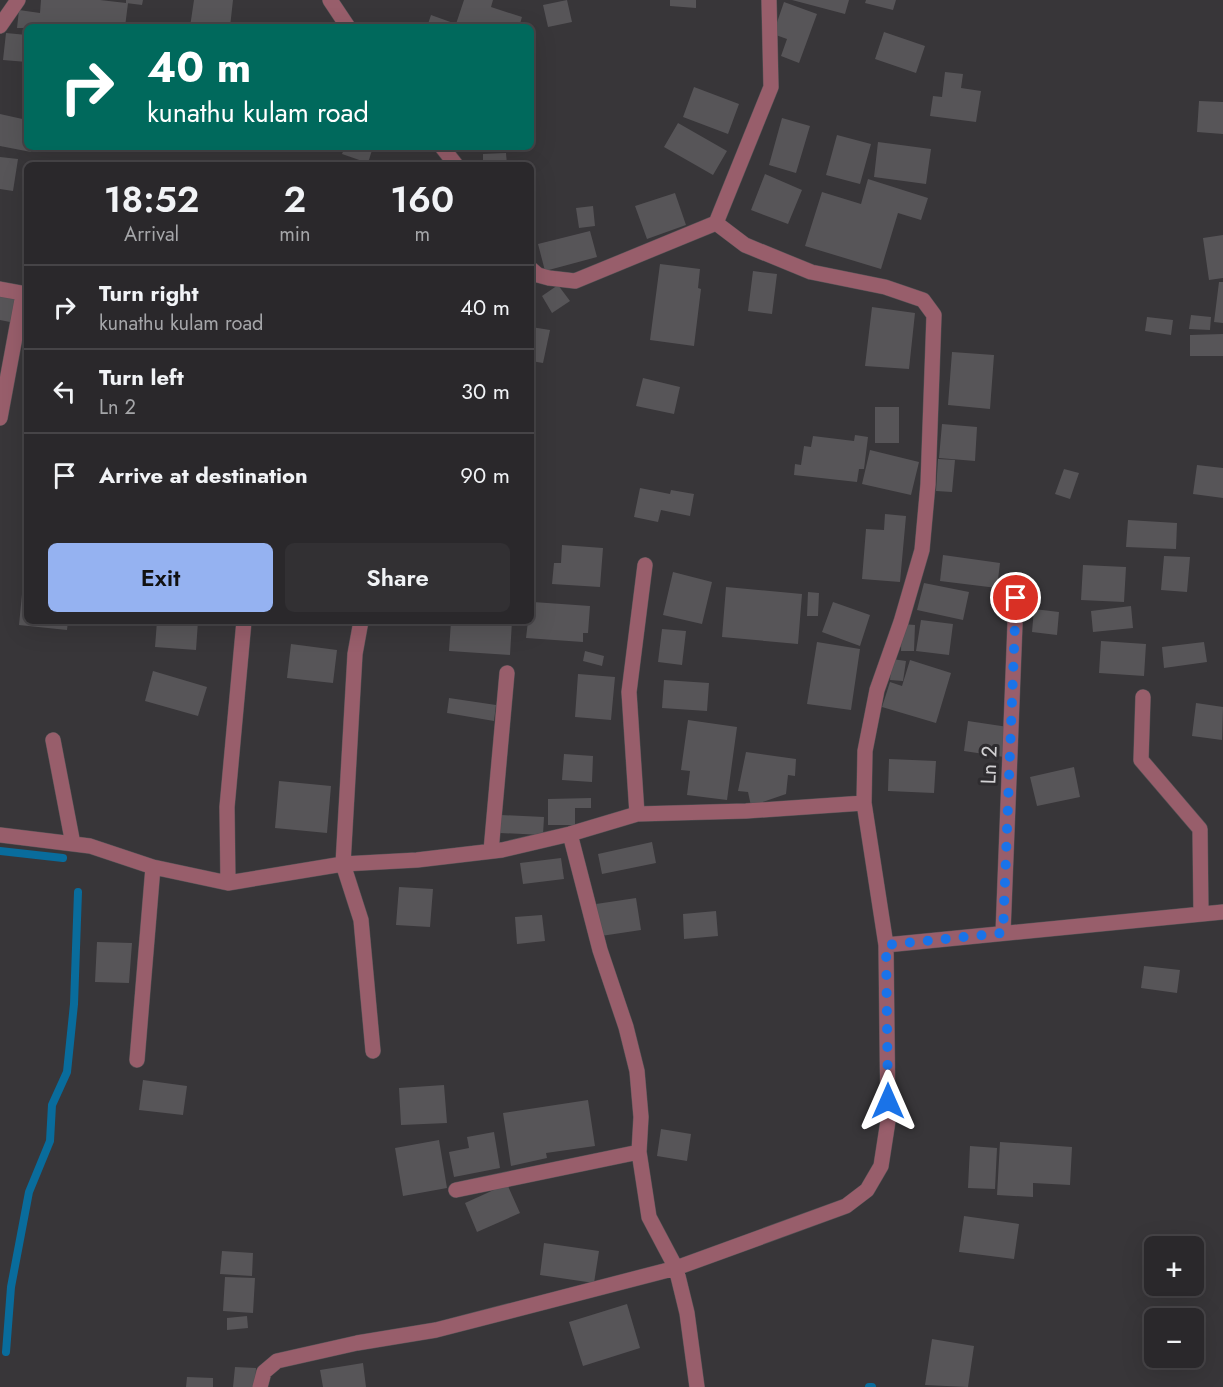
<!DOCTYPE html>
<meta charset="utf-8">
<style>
:root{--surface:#2a282b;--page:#323033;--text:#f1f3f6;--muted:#a5a6a9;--line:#464447;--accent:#95b2f1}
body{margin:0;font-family:Jost,sans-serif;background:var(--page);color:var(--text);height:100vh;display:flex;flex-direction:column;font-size:22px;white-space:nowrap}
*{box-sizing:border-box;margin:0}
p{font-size:20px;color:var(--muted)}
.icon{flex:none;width:33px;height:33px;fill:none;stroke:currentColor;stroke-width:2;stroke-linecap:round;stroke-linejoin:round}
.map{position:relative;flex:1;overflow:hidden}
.details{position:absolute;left:24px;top:162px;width:510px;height:462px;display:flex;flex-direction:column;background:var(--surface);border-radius:9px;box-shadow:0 6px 24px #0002,0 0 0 2px var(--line)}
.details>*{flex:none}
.hud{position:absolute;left:24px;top:24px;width:510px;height:126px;border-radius:9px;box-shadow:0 6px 24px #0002,0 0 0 2px var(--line);background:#00695c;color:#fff;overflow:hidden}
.fabs{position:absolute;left:1144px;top:1236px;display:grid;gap:12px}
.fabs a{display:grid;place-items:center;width:60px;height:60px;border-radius:9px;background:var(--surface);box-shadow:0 6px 24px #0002,0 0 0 2px var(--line);font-size:30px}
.pin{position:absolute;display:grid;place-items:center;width:51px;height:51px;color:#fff;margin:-26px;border:3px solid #fff;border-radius:50%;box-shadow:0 2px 6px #0007}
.me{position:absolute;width:66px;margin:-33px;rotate:0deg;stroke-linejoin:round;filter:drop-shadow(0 0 4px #0008)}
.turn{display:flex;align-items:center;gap:21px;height:126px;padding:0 24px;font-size:27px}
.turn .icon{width:78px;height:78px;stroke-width:2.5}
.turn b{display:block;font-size:42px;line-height:51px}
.eta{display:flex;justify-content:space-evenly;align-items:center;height:102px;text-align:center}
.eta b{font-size:36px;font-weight:600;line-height:42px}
.primary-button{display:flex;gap:12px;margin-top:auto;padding:12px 24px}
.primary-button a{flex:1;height:69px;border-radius:9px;background:var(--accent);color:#111;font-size:24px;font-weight:600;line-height:69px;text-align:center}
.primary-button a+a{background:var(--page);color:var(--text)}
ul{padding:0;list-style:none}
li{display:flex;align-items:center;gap:18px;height:84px;padding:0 24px;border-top:2px solid var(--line)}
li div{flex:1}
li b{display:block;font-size:22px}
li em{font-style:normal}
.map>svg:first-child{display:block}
</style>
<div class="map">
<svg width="1223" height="1387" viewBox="0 0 1223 1387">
<rect width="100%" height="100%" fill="#383639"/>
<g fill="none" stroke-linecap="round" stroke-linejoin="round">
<path stroke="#096c9c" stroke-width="8" d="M 0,851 L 63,858
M 6,1352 L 11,1287 L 29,1192 L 50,1141 L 52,1105 L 67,1072 L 74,1004 L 78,892
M 869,1387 L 872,1387"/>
</g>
<path fill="#575558" d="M 41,0 L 100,0 L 126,3 L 126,0 L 143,0 L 142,5 L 126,3 L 128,3 L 125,27 L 17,28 L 19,10 L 40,13 Z
M 194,0 L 233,0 L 230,27 L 190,27 Z
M 464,0 L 493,0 L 491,7 L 522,17 L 519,27 L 427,27 L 431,15 L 456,24 Z
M 567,0 L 572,22 L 548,27 L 543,5 Z
M 670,0 L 696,0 L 696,8 L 670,6 Z
M 792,0 L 849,0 L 845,14 Z
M 866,0 L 896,0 L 893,10 L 865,3 Z
M 784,2 L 817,14 L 799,63 L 781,56 L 787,39 L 773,34 Z
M 884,32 L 925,46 L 916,73 L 875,59 Z
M 6,33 L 27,35 L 27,62 L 3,60 Z
M 945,72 L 963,74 L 961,88 L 981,91 L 976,122 L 930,116 L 933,96 L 942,97 Z
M 694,87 L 739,104 L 728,134 L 683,117 Z
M 1199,101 L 1223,102 L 1223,134 L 1197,132 Z
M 0,114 L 27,120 L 27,147 L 32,147 L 31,152 L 0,146 Z
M 782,118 L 810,126 L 796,173 L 769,165 Z
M 678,123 L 727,151 L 713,175 L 664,147 Z
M 837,135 L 871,144 L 860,184 L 826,175 Z
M 878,142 L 931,149 L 926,184 L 874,177 Z
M 345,147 L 373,147 L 368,163 L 342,154 Z
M 506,153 L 507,165 L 483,165 L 483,154 Z
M 0,157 L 18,159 L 13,191 L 0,189 Z
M 765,174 L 802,190 L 788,224 L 751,210 Z
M 868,179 L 928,198 L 921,220 L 898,213 L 881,269 L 805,246 L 822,192 L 861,204 Z
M 675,193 L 686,225 L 647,239 L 635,206 Z
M 593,206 L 595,226 L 579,228 L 576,208 Z
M 590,231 L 597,257 L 545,271 L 538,244 Z
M 1223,235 L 1223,278 L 1209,280 L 1203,238 Z
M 660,264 L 700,269 L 698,288 L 701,289 L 694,346 L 650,340 Z
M 753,271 L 777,274 L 772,314 L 748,311 Z
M 1219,282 L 1223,282 L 1223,323 L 1214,322 Z
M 558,285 L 570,301 L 552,313 L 542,296 Z
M 0,287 L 17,290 L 10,322 L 0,320 Z
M 872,307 L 915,313 L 909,369 L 865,366 Z
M 1191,315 L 1211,317 L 1210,330 L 1189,329 Z
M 1147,317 L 1173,320 L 1171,335 L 1145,331 Z
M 531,327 L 550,330 L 543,363 L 531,361 Z
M 1223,334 L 1223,356 L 1190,356 L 1190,335 Z
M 952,352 L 994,355 L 990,409 L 948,405 Z
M 643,378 L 680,387 L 674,414 L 636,406 Z
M 875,407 L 899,407 L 899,443 L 875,443 Z
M 942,424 L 977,427 L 975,461 L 939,458 Z
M 855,435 L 868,437 L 864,469 L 859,469 L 857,482 L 794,475 L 795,464 L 801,465 L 804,446 L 811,447 L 813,436 L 854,441 Z
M 870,450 L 919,462 L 911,495 L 862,484 Z
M 938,459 L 955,460 L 952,492 L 936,491 Z
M 1197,465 L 1223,468 L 1223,498 L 1193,494 Z
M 1064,469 L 1079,473 L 1070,499 L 1055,494 Z
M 640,488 L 670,494 L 671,490 L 694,494 L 690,516 L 661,510 L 658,522 L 634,517 Z
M 885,514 L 906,516 L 900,582 L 862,579 L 866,529 L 884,530 Z
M 1128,520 L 1177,523 L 1176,549 L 1126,547 Z
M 562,545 L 603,548 L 600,587 L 552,584 L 554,563 L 561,563 Z
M 943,555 L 1000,563 L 997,588 L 940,581 Z
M 1164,556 L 1190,557 L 1187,592 L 1161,590 Z
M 1083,565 L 1126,567 L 1124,602 L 1081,600 Z
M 673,572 L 712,582 L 702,624 L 663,615 Z
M 924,583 L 969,592 L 963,620 L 917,610 Z
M 726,587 L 802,594 L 798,644 L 722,637 Z
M 808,592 L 819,593 L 818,616 L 807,616 Z
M 22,594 L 27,595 L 27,621 L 68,621 L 67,630 L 19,625 Z
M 533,602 L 590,606 L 588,633 L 583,633 L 583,642 L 526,638 L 528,621 L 531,621 Z
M 833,602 L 870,615 L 860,646 L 822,632 Z
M 1131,606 L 1133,628 L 1093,632 L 1091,611 Z
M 1034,609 L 1059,612 L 1057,635 L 1032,632 Z
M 921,620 L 953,624 L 949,655 L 916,651 Z
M 157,621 L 198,621 L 196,650 L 155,647 Z
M 451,621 L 512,621 L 510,655 L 449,651 Z
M 902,624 L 915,625 L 914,651 L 901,651 Z
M 662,629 L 686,631 L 682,665 L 658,662 Z
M 1101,641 L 1146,644 L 1144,676 L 1099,673 Z
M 817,642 L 860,649 L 851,710 L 807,704 Z
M 1204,642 L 1207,662 L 1164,668 L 1162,647 Z
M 291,644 L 337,650 L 333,683 L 287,678 Z
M 585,651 L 604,656 L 602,666 L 583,661 Z
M 892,659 L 906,661 L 903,681 L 890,680 Z
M 910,660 L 951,673 L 936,723 L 882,707 L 890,682 L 902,686 Z
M 153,671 L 207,687 L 198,716 L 145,701 Z
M 578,674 L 615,677 L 611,720 L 575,717 Z
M 664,680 L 709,683 L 707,711 L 662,708 Z
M 449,698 L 496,705 L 494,721 L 447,713 Z
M 1196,703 L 1223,707 L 1222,740 L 1192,736 Z
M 688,720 L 737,727 L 727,800 L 687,795 L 690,771 L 681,770 Z
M 968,721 L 1008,727 L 1004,757 L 964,751 Z
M 746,752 L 796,759 L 795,776 L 788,775 L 786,794 L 751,806 L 748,792 L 738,791 Z
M 564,754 L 593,756 L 592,782 L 562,780 Z
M 889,759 L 936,761 L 934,793 L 888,791 Z
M 1074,767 L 1080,797 L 1037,806 L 1030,777 Z
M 279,781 L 331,786 L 327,833 L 275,828 Z
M 591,798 L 591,808 L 575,808 L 575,825 L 548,825 L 548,799 Z
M 501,815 L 544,817 L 543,835 L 500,833 Z
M 652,842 L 656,863 L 602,874 L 598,854 Z
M 561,858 L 564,879 L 523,884 L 520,863 Z
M 399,887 L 433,889 L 430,927 L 396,925 Z
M 636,898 L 641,930 L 601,936 L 596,904 Z
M 716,911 L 718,936 L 684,939 L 683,914 Z
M 542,915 L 545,941 L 517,944 L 515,917 Z
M 97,942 L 132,943 L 129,983 L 95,982 Z
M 1144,966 L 1180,970 L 1177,993 L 1141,988 Z
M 143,1080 L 187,1086 L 183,1115 L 139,1110 Z
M 444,1085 L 447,1123 L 401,1125 L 399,1088 Z
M 588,1100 L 595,1146 L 546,1153 L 547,1158 L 511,1166 L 503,1113 Z
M 661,1129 L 691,1134 L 687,1161 L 657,1156 Z
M 494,1132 L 500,1168 L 454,1177 L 449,1152 L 469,1148 L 467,1137 Z
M 439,1140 L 447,1188 L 403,1196 L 395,1148 Z
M 1000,1142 L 1072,1147 L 1070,1185 L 1033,1183 L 1033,1197 L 997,1195 Z
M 970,1146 L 997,1148 L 995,1189 L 968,1188 Z
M 507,1184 L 520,1213 L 477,1232 L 465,1203 Z
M 964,1216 L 1019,1224 L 1014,1259 L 959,1252 Z
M 544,1243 L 599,1251 L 594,1283 L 540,1275 Z
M 222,1251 L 253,1253 L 252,1276 L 220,1274 Z
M 225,1277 L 255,1278 L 253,1313 L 223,1311 Z
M 627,1304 L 640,1348 L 583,1366 L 569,1322 Z
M 247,1316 L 248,1328 L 227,1330 L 227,1318 Z
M 932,1339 L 974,1346 L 968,1387 L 925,1385 Z
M 363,1363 L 366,1387 L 323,1387 L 320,1370 Z
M 235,1367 L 256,1368 L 255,1387 L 233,1387 Z
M 187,1377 L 213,1378 L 213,1387 L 186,1387 Z"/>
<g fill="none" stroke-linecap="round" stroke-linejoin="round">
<g stroke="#545255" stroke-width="16">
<path id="minor" d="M 330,0 L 348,27
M 0,26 L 18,0
M 442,147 L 456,165
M 531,269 L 538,275 L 549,278 L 575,281 L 716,223
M 0,289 L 27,294
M 0,418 L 23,294
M 361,621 L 355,654 L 343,864 L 361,920 L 373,1051
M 1143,697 L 1141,760 L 1200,829 L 1201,914
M 53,740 L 73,844
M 637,814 L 629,692 L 645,565
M 0,835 L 90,846 L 153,867 L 228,883 L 343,864 L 417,860 L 502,850 L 570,834 L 637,814 L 746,811 L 864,803 L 865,751 L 877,690 L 901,622 L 922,550 L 928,484 L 934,315 L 923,300 L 885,287 L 811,272 L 745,245 L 716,223 L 771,87 L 769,0
M 491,851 L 507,673
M 228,883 L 227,807 L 244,621
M 1003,933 L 1016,598
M 886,945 L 1223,912
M 137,1060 L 153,867
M 456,1190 L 639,1152
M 260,1387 L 264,1372 L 277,1361 L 357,1343 L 436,1330 L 676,1268 L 649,1217 L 639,1152 L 641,1117 L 637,1071 L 626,1027 L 600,950 L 570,834
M 697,1387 L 687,1313 L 676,1268 L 846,1206 L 867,1190 L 881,1166 L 888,1121 L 886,945 L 864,803"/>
</g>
<use href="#minor" stroke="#985e6b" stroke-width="15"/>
</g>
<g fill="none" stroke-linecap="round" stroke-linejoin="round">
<path stroke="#1a73e8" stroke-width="10" stroke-dasharray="0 18" d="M 888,1101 L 886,945 L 1003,933 L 1016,598"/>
</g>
<g text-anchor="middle" stroke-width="6" stroke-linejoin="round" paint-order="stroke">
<g font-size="21" fill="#d3d2d4" stroke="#2e2c2f">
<text transform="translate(989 765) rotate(-88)" y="7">Ln 2</text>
</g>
</g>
</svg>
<div class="fabs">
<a>+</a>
<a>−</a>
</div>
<div class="pin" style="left:1016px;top:598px;background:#d93025"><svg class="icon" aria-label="arrive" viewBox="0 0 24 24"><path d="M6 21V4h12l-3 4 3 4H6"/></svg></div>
<svg class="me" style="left:888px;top:1101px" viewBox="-20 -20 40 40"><path d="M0-17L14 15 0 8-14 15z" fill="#1a73e8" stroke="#fff" stroke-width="4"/></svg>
<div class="hud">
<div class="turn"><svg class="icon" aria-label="right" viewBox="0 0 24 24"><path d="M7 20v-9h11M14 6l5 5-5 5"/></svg><div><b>40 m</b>kunathu kulam road</div></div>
</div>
<section class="details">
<div class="eta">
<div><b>18:52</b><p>Arrival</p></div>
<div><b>2</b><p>min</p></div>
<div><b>160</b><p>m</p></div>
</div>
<ul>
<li><svg class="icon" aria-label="right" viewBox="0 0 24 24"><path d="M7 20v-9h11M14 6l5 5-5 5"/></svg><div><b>Turn right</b><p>kunathu kulam road</p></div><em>40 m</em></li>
<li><svg class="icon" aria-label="left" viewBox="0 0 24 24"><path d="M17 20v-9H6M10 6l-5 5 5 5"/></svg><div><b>Turn left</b><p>Ln 2</p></div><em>30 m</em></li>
<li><svg class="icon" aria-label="arrive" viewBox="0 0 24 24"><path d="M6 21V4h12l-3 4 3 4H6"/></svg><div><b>Arrive at destination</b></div><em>90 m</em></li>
</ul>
<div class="primary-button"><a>Exit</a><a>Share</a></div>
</section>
</div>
